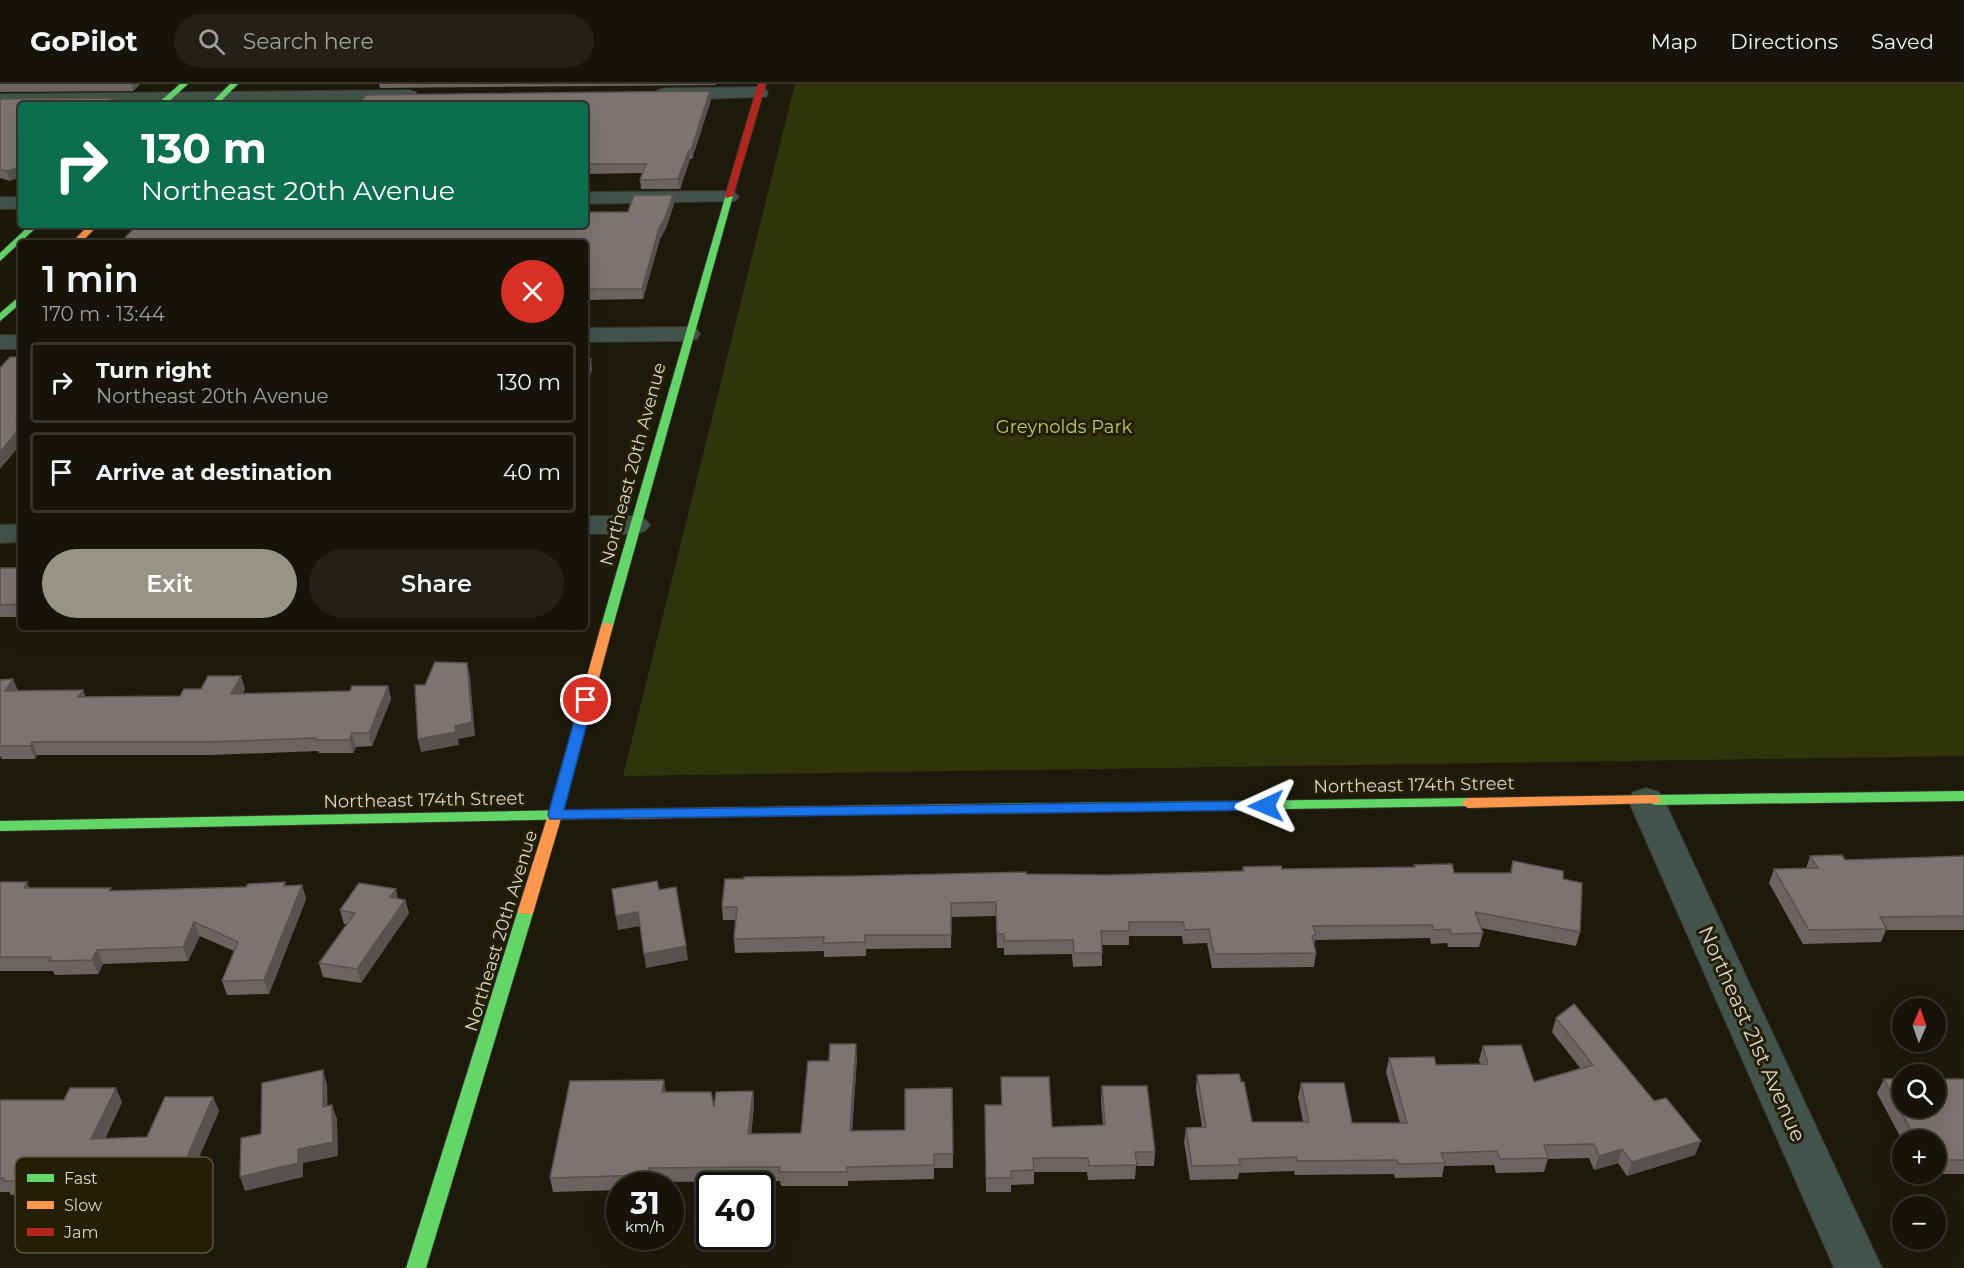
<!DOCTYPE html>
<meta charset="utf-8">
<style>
:root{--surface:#161409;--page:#232117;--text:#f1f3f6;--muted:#9e9e9c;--line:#35332a;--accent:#979486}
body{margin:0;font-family:Montserrat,sans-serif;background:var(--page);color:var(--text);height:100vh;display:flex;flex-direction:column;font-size:22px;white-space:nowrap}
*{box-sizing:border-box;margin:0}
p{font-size:20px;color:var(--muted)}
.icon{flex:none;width:33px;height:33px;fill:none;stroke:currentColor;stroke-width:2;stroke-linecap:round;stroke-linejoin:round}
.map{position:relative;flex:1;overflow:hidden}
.side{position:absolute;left:18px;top:156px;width:570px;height:390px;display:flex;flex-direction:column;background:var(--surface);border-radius:6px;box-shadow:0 6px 24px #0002,0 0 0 2px var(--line)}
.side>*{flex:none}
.banner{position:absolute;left:18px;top:18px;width:570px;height:126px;border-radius:6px;box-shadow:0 6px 24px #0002,0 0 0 2px var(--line);background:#0b6e4f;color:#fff;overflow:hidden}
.needle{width:39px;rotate:2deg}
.fabs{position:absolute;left:1892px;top:914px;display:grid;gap:12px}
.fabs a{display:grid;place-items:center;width:54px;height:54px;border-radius:50%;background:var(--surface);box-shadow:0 6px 24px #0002,0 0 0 2px var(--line);font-size:30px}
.speed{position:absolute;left:606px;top:1088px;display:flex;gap:12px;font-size:30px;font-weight:700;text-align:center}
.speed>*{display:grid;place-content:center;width:78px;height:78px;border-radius:50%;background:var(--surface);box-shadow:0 6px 24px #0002,0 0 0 2px var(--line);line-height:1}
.speed small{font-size:15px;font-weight:400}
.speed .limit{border:3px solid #111;border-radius:9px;background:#fff;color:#111}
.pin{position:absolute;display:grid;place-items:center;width:51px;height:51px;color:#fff;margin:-26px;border:3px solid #fff;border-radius:50%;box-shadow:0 2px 6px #0007}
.me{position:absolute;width:66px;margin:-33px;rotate:269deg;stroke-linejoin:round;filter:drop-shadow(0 0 4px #0008)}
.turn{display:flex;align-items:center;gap:21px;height:126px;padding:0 24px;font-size:27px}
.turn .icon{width:78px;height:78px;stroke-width:2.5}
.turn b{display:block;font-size:42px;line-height:51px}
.round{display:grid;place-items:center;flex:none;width:63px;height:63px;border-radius:32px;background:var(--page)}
.headline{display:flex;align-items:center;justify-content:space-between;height:102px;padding:0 24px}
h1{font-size:36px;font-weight:600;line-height:45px}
.button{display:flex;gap:12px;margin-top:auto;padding:12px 24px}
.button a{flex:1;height:69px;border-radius:36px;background:var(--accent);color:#fff;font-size:24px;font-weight:600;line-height:69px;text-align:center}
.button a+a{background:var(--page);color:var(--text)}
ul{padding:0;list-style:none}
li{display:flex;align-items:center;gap:18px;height:81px;margin:0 12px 9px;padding:0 12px;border:3px solid var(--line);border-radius:6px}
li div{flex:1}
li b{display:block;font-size:22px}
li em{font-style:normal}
header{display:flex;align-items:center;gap:36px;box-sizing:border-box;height:84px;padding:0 30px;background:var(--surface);border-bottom:2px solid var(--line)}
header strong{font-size:28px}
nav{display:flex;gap:33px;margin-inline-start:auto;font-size:21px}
.search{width:420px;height:54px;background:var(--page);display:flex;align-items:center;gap:15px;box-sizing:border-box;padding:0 21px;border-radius:33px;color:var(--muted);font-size:22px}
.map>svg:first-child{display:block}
</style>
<header>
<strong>GoPilot</strong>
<div class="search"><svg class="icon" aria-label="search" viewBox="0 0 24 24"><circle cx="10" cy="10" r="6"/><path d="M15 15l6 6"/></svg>Search here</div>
<nav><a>Map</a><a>Directions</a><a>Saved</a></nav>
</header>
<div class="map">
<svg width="1964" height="1184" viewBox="0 0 1964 1184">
<rect width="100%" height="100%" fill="#1d1a0c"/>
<path fill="#30340b" d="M 795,0 L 1964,0 L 1964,672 L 623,692 Z"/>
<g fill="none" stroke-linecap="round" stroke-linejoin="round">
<g stroke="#363328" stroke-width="2">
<path id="street" d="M 759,3 L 766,5 L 768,9 L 766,13 L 665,16 L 658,14 L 656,10 L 658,6 L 665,4 Z
M 409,6 L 416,8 L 418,12 L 416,16 L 0,22 L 0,10 Z
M 728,107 L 735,109 L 739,113 L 735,117 L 585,120 L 585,108 Z
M 0,113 L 21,113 L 21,125 L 0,125 Z
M 688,243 L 697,245 L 700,250 L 697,255 L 688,257 L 585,258 L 585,244 Z
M 0,251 L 21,251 L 21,265 L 0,265 Z
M 585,432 L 635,432 L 645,435 L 650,441 L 645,447 L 635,450 L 585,450 Z
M 21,440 L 21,458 L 0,459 L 0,441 Z
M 1646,704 L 1659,708 L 1664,716 L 1882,1184 L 1834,1184 L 1628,716 L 1633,708 Z"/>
</g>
<g stroke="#363328" stroke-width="2">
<path id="fast" d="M 180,0 L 188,0 L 165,21 L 156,21 Z
M 230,0 L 238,0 L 217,21 L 209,21 Z
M 726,110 L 733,112 L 613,542 L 607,546 L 602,545 L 601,542 Z
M 30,141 L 39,141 L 0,177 L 0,169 Z
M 21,211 L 21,219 L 0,237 L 0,229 Z
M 1964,707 L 1964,717 L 1654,721 L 1647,716 L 1654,711 Z
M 1468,714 L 1473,716 L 1475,719 L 1473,722 L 975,730 L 970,728 L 968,725 L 970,722 L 975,720 Z
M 623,725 L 628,726 L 630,730 L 628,734 L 0,747 L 0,737 Z
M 526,820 L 532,822 L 534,826 L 426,1184 L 406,1184 L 518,826 L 520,822 Z"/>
</g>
<g stroke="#363328" stroke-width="2">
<path id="slow" d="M 89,141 L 98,141 L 81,159 L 71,159 Z
M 607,538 L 613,542 L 562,731 L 534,826 L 532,830 L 520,830 L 518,826 L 548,731 L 601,542 Z
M 1654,711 L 1659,713 L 1661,716 L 1659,719 L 1468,724 L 1461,719 L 1468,714 Z
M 975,720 L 980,722 L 982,725 L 980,728 L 623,735 L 618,734 L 616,730 L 618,726 L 623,725 Z"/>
</g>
<g stroke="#363328" stroke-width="2">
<path id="jam" d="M 758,0 L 766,0 L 733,112 L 726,114 L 725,112 Z"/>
</g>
<use href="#street" fill="#41534b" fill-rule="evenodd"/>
<use href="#fast" fill="#63d668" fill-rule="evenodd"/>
<use href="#slow" fill="#ff974d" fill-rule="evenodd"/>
<use href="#jam" fill="#b3261e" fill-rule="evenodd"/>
</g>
<path fill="#6b6461" d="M 0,0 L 140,0 L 133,7 L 0,8 Z
M 379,0 L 716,0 L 716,1 L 380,4 Z
M 0,15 L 10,97 L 0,94 Z
M 711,16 L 692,75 L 690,75 L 680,105 L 641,105 L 640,96 L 642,89 L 585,90 L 585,21 Z
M 673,111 L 674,120 L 666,144 L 660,155 L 643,215 L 585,216 L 585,159 L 628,128 Z
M 0,484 L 21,484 L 21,533 L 0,533 Z
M 13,595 L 18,607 L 83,606 L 85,613 L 180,612 L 245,605 L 242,610 L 350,607 L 388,602 L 391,615 L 372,662 L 356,663 L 353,669 L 319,669 L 318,667 L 211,671 L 37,671 L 35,675 L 2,675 L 0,672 L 0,596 Z
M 1810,772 L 1845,776 L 1964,772 L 1964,846 L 1886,846 L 1881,858 L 1803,860 L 1769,799 L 1774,785 L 1806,785 Z
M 1513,777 L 1563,795 L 1580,848 L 1576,862 L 1481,844 L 1483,849 L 1479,863 L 1448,863 L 1447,859 L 1431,860 L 1430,854 L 1315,856 L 1314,861 L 1316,869 L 1314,883 L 1212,884 L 1207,859 L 1183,860 L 1182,852 L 1129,852 L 1129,861 L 1102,861 L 1102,882 L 1073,883 L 1072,870 L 1004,871 L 1004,864 L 997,864 L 996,832 L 951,833 L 951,864 L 866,865 L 866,872 L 824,873 L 824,867 L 735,869 L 734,855 L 736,836 L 723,836 L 722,823 L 857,792 L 1026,790 L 1107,791 L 1242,787 L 1243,783 L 1282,785 L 1414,783 L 1414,781 L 1454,789 L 1510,789 Z
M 0,798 L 30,804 L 112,807 L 302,801 L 306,815 L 269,910 L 227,911 L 222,897 L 234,867 L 200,852 L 188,877 L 103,880 L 98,890 L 55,891 L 53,887 L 0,887 Z
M 398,815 L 405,816 L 409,829 L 361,899 L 323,893 L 319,879 L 347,840 L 344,840 L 340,826 Z
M 1556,934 L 1695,1071 L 1627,1092 L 1618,1079 L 1594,1086 L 1589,1074 L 1548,1075 L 1544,1088 L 1496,1089 L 1494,1081 L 1444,1082 L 1442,1093 L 1395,1094 L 1394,1090 L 1295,1091 L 1294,1087 L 1239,1089 L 1238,1095 L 1190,1096 L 1184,1058 L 1186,1044 L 1202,1043 L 1196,1005 L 1197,991 L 1241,998 L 1252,1038 L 1303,1038 L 1298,1013 L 1301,999 L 1352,1039 L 1400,1039 L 1386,988 L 1389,974 L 1436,981 L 1480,980 L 1479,976 L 1483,962 L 1534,998 L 1581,985 L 1552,948 Z
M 857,974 L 852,1047 L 905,1046 L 952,1004 L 953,1084 L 934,1084 L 934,1095 L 848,1097 L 848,1102 L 781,1102 L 780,1097 L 652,1098 L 651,1101 L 620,1101 L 620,1106 L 553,1108 L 550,1094 L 666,1008 L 714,1023 L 753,1007 L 754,1021 L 751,1050 L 801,1049 L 829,977 Z
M 1001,993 L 1052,1043 L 1103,1041 L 1101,1016 L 1102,1002 L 1155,1068 L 1154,1082 L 1136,1082 L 1135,1095 L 1088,1096 L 1087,1088 L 1034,1088 L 1034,1100 L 1011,1101 L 1011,1108 L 986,1108 L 985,1021 L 1001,1021 Z
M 1884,995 L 1964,995 L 1964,1090 L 1919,1090 L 1919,1089 L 1935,1089 L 1935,1056 L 1902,1056 L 1877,1009 Z
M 213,1013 L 219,1027 L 190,1094 L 172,1094 L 167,1104 L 117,1105 L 114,1099 L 61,1099 L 55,1110 L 11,1111 L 9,1108 L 0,1108 L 0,1016 L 122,1018 L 105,1055 L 147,1053 Z"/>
<path fill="#57514f" d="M 132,0 L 140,0 L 133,7 Z
M 710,7 L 711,16 L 692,75 L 691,66 Z
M 113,14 L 115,21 L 105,21 Z
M 689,66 L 690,75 L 680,105 L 678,95 Z
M 21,83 L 21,93 L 10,97 L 7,87 Z
M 673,111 L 674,120 L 666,144 L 660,155 L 643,215 L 642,205 L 659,144 Z
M 591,275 L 592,286 L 585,308 L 585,291 Z
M 21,332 L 21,360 L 0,385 L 0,368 L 16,337 Z
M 467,579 L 470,592 L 475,652 L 458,655 L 459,661 L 421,668 L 418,655 L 455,642 Z
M 241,592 L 245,605 L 236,623 L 231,610 Z
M 13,595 L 18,608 L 5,607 Z
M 388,602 L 391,615 L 372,662 L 369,649 Z
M 83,606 L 88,619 L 78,613 Z
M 352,649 L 356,663 L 353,669 L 350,656 Z
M 32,658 L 37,671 L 35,675 L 30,662 Z
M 27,798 L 33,812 L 24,804 Z
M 302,801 L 306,815 L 269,910 L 264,896 Z
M 396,805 L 399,819 L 390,813 Z
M 405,816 L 409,829 L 361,899 L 357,885 Z
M 638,828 L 640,842 L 618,846 L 616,832 Z
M 194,838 L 200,852 L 188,877 L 183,863 Z
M 686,862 L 688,876 L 646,884 L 644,870 Z
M 97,866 L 103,880 L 98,890 L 92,876 Z
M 856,960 L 857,974 L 851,1061 L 850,1047 Z
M 323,986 L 327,1000 L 328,1037 L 323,1023 Z
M 664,996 L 666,1010 L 662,1008 Z
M 116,1004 L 122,1018 L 98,1069 L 91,1055 Z
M 753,1007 L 754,1021 L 750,1064 L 748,1050 Z
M 213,1013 L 219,1027 L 190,1094 L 184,1080 Z
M 332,1021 L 337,1035 L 338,1072 L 303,1079 L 303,1093 L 245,1107 L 240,1093 L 298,1065 Z
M 1701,1057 L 1695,1071 L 1627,1092 L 1632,1078 Z
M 1622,1065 L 1618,1079 L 1594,1086 L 1599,1072 Z
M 165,1080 L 172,1094 L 167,1104 L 161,1090 Z
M 649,1084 L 652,1098 L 651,1101 L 650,1101 L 648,1091 Z
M 53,1085 L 61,1099 L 55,1110 L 48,1096 Z"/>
<path fill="#7c7471" stroke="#57514f" stroke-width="1.5" d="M 710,7 L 691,66 L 689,66 L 678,95 L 640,96 L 646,80 L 585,80 L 585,21 L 358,21 L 366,11 Z
M 113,14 L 105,21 L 21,21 L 21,83 L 7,87 L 0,86 L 0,15 Z
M 254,19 L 294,19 L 293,21 L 252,21 Z
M 634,111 L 673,111 L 665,134 L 659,144 L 642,205 L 585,205 L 585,159 L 120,159 L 137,141 L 585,141 L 585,128 L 628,128 Z
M 10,273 L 21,273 L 21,332 L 16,337 L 21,337 L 21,343 L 0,368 L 0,284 Z
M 585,275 L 591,275 L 585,291 Z
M 0,484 L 21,484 L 21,520 L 0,521 Z
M 435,578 L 467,579 L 472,638 L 455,642 L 456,648 L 418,655 L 415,601 L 425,601 Z
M 208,592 L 241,592 L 231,610 L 350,607 L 352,602 L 388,602 L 369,649 L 352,649 L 350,656 L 315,656 L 316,654 L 207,658 L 32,658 L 30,662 L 0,662 L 0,596 L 13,595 L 5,607 L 83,606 L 78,613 L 180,612 L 184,605 L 201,605 Z
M 1842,771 L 1845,776 L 1964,772 L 1964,832 L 1880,833 L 1887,845 L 1809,846 L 1774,785 L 1818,784 L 1810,772 Z
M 1513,777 L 1563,787 L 1563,795 L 1582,799 L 1580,848 L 1475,828 L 1483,849 L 1451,850 L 1450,845 L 1434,846 L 1432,841 L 1313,842 L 1316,851 L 1312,852 L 1316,869 L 1214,870 L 1209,845 L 1185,846 L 1183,838 L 1129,838 L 1129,847 L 1101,847 L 1102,869 L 1074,869 L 1073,856 L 1004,857 L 1004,850 L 997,850 L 996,818 L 951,819 L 951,851 L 865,851 L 865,858 L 823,859 L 824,853 L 734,855 L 737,823 L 722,823 L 725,795 L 744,795 L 744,793 L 857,792 L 1026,788 L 1026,790 L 1107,791 L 1244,787 L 1243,783 L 1281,782 L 1282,785 L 1415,783 L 1414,781 L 1452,780 L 1454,789 L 1511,789 Z
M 657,797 L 659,806 L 676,803 L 686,862 L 644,870 L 638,828 L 616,832 L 612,805 Z
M 0,798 L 27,798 L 24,804 L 111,804 L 109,807 L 246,803 L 248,800 L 285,798 L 284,802 L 302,801 L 264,896 L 222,897 L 238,858 L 194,838 L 183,863 L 97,866 L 92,876 L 49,877 L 51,873 L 0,873 Z
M 359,799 L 396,805 L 390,813 L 405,816 L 357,885 L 319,879 L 355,829 L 340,826 Z
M 1574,920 L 1654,1017 L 1666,1014 L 1701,1057 L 1632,1078 L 1622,1065 L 1599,1072 L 1594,1060 L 1544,1061 L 1548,1074 L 1500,1075 L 1497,1067 L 1441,1069 L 1445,1079 L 1398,1080 L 1397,1076 L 1297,1077 L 1296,1073 L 1239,1075 L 1240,1081 L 1192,1082 L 1186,1044 L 1206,1043 L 1197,991 L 1239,990 L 1241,998 L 1244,998 L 1252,1038 L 1309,1038 L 1301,999 L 1344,999 L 1352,1039 L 1407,1039 L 1389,974 L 1434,973 L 1436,981 L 1488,980 L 1483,962 L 1521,961 L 1534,998 L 1593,981 L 1556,934 Z
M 830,960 L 856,960 L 850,1047 L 905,1046 L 905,1005 L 952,1004 L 953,1070 L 934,1070 L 934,1081 L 847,1083 L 847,1088 L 779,1088 L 780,1083 L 649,1084 L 648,1091 L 550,1094 L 570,997 L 664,996 L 662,1008 L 711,1008 L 714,1023 L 716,1008 L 753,1007 L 748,1050 L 801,1049 L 808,977 L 829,977 Z
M 323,986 L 323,1023 L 332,1021 L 333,1058 L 298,1065 L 298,1079 L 240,1093 L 241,1054 L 261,1050 L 262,999 Z
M 1001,993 L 1049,993 L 1052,1043 L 1105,1041 L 1102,1002 L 1147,1002 L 1155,1068 L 1135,1068 L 1137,1081 L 1089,1082 L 1088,1074 L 1033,1074 L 1034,1086 L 1011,1087 L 1011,1094 L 986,1094 L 985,1021 L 1002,1021 Z
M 1884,995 L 1902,995 L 1902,1023 L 1935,1023 L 1935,995 L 1964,995 L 1964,1076 L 1935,1076 L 1935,1056 L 1916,1056 Z
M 70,1004 L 116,1004 L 91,1055 L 147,1053 L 165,1013 L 213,1013 L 184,1080 L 165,1080 L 161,1090 L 110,1091 L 113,1085 L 53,1085 L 48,1096 L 3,1097 L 4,1094 L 0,1094 L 0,1016 L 64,1016 Z"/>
<path fill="#1a73e8" stroke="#114b97" stroke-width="1.5" d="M 586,612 L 593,616 L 564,726 L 1266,717 L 1274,722 L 1266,726 L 550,735 L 548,731 L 580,616 Z"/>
<g text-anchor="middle" stroke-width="6" stroke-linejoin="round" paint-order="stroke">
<g font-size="18" fill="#beca5e" stroke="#241e05">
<text x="1064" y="349">Greynolds Park</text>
</g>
<g font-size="18" fill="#d9d6c7" stroke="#241e05">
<text transform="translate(633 380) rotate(-75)" y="6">Northeast 20th Avenue</text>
<text transform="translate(1414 701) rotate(-1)" y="6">Northeast 174th Street</text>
<text transform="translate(424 716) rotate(-1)" y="6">Northeast 174th Street</text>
<text transform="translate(501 847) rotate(-73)" y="6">Northeast 20th Avenue</text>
</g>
<g font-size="21" fill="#d9d6c7" stroke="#241e05">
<text transform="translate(1752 950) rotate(66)" y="7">Northeast 21st Avenue</text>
</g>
</g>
<rect x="15" y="1073" width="198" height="96" rx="9" fill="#241e05" stroke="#5a553f" stroke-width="1.5"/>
<rect x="27" y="1090" width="27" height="8" fill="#63d668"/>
<rect x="27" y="1117" width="27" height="8" fill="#ff974d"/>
<rect x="27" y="1144" width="27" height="8" fill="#b3261e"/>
<g font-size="16" fill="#d9d6c7">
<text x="64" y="1100">Fast</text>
<text x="64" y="1127">Slow</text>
<text x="64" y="1154">Jam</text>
</g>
</svg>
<div class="fabs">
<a><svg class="needle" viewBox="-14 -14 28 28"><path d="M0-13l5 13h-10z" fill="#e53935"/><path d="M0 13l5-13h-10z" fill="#9e9e9c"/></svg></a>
<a><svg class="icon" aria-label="search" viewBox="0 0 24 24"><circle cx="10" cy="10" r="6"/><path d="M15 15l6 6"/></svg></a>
<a>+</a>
<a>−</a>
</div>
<div class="speed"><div>31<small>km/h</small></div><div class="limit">40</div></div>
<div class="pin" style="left:586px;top:616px;background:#d93025"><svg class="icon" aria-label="arrive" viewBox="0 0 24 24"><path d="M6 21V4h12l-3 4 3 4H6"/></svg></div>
<svg class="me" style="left:1266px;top:722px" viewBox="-20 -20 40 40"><path d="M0-17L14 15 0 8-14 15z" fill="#1a73e8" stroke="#fff" stroke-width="4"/></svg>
<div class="banner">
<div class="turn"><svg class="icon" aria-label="right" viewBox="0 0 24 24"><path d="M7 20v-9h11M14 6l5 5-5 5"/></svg><div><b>130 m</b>Northeast 20th Avenue</div></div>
</div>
<section class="side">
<div class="headline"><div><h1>1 min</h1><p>170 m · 13:44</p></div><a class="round" style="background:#d93025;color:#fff"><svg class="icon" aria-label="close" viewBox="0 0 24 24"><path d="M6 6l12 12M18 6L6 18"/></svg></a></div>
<ul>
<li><svg class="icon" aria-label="right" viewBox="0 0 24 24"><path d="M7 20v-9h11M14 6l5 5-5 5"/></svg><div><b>Turn right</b><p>Northeast 20th Avenue</p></div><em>130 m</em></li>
<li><svg class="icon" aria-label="arrive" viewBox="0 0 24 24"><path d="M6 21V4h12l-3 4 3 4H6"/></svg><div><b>Arrive at destination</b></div><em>40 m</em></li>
</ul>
<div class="button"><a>Exit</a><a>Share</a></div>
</section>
</div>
